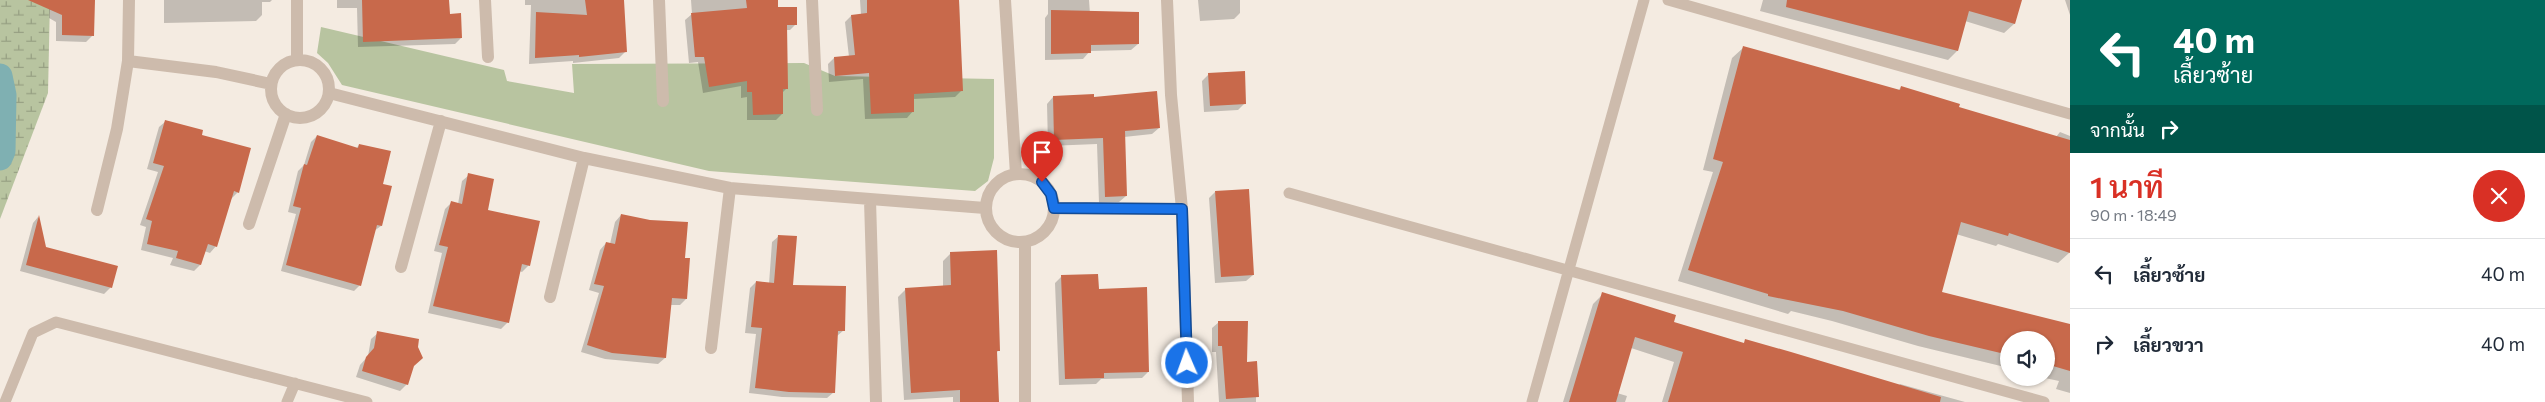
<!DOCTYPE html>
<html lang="th">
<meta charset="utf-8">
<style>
:root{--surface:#fff;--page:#f6f6f7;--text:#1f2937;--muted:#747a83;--line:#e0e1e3;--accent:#d93025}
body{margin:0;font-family:Commissioner,Sarabun,sans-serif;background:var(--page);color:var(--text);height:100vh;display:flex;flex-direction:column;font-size:19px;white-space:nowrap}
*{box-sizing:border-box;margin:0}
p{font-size:16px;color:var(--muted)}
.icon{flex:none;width:28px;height:28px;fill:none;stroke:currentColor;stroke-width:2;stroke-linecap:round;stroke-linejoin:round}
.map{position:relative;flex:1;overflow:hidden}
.sheet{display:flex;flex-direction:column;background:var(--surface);width:475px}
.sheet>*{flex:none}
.banner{background:#00695c;color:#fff;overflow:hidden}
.tools{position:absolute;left:2000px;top:331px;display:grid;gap:10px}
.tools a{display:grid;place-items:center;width:55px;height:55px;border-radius:50%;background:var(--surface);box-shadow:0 1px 4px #0004;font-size:25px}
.pin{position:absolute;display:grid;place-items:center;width:42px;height:42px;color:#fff;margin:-51px -21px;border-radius:50% 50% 50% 0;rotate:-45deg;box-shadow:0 0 5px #0007}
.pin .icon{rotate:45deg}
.me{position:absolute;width:55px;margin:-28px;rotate:358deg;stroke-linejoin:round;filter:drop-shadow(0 0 4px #0008)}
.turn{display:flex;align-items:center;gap:18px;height:105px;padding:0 20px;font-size:22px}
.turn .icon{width:65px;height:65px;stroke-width:2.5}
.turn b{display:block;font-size:35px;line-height:42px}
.then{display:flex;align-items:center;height:48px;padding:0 20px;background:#0003;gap:10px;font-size:19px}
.round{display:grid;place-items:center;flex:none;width:52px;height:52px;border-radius:26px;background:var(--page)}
.head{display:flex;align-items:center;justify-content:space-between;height:85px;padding:0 20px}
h1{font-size:30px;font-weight:600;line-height:38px;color:var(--accent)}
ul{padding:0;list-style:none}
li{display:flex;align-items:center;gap:15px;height:70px;padding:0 20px;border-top:1px solid var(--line)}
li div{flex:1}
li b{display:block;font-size:19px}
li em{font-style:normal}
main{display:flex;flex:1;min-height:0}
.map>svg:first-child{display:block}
</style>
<main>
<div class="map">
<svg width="2070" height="402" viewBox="0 0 2070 402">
<defs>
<pattern id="wetland-marsh" width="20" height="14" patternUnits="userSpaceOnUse" patternTransform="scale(1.25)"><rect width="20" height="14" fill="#b8c4a0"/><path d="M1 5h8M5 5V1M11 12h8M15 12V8" fill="none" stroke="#97a083"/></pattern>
</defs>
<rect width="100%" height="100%" fill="#f4ebe1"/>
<path fill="url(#wetland-marsh)" d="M 0,0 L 50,0 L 48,93 L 0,219 Z"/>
<path fill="#b8c4a0" d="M 321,27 L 504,70 L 507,81 L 574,93 L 572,64 L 804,63 L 835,76 L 994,79 L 994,158 L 988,181 L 975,191 L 709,171 L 342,85 L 328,63 L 317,53 Z"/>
<path fill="#0003" d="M 49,0 L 93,0 L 93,35 L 86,42 L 56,41 L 56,22 L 49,18 Z
M 164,0 L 272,0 L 270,2 L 262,2 L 262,15 L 256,21 L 164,23 Z
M 337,0 L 448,0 L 449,15 L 461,38 L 455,44 L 358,47 L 357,8 L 337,8 Z
M 525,0 L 622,0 L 626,51 L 619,58 L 573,63 L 573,61 L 529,64 L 531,5 L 525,5 Z
M 691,0 L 776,0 L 776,8 L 796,24 L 790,30 L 786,30 L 787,88 L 782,93 L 782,114 L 776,120 L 747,120 L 747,97 L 741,98 L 741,86 L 703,93 L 698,62 L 689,63 L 685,20 L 692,14 Z
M 860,0 L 959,0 L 961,91 L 955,97 L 913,99 L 913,111 L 907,118 L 865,119 L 863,79 L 829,82 L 828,64 L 834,58 L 849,57 L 845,22 L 851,16 L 861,15 Z
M 1048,0 L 1089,0 L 1090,14 L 1138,44 L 1131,50 L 1090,51 L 1083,59 L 1045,60 L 1045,18 L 1048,14 Z
M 1198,0 L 1240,0 L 1240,13 L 1234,19 L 1200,21 Z
M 1763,0 L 2021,0 L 2014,24 L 2004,33 L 1965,21 L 1957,51 L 1948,60 L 1760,11 Z
M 2065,0 L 2070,0 L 2070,15 Z
M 1743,48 L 1898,91 L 1901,87 L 1957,108 L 2056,137 L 2060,132 L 2070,136 L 2069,253 L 2058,263 L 1998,244 L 1996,246 L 1956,234 L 1940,292 L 2070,325 L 2070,393 L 2056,389 L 2059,381 L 2045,378 L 2046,340 L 2009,340 L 2009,368 L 1918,346 L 1832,321 L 1791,311 L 1788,314 L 1678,281 L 1713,172 L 1703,170 L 1732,58 Z
M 1209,74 L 1245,103 L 1238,110 L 1204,112 L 1202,81 Z
M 1053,97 L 1159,128 L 1152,134 L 1124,137 L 1126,196 L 1119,202 L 1099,203 L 1097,144 L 1048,146 L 1047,104 Z
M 166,121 L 200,136 L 238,192 L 231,199 L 216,246 L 210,253 L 204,251 L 200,265 L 194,271 L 170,265 L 173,258 L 141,250 L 146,227 L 140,225 L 158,172 L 147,169 L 159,127 Z
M 317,136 L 356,149 L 359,145 L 382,185 L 381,226 L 374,231 L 360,285 L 354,291 L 281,271 L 296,214 L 288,212 L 298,171 L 304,165 L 311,142 Z
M 469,175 L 486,211 L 529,265 L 522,272 L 519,271 L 508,322 L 501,329 L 428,313 L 442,253 L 434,251 L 445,209 L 451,203 L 458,204 L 462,181 Z
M 1215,192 L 1253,275 L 1246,281 L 1215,283 L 1209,198 Z
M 621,215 L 684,259 L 686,299 L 680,305 L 670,305 L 665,358 L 658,364 L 605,359 L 581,352 L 599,293 L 589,290 L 600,250 L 606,243 L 610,244 L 615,222 Z
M 38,217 L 45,248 L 111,287 L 104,294 L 20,271 L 33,223 Z
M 779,236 L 791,286 L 844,330 L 837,336 L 834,392 L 827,398 L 782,397 L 749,393 L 756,334 L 745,333 L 750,288 L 756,282 L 769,284 L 772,242 Z
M 951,253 L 999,350 L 996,353 L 997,402 L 953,402 L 953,397 L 904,400 L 898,297 L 906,289 L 943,286 L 943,261 Z
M 1061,277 L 1097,290 L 1148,372 L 1142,378 L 1101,379 L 1096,384 L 1059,385 L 1055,283 Z
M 1603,294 L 1672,322 L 1743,344 L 1746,341 L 1899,386 L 1900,384 L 1965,402 L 1662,402 L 1674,362 L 1631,348 L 1617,393 L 1627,396 L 1625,402 L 1563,402 L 1593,304 Z
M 1219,322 L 1246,363 L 1256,362 L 1256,402 L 1219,402 L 1216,352 L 1212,352 L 1212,328 Z
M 378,333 L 412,367 L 407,384 L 400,391 L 356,377 L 360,365 L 368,356 L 371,339 Z"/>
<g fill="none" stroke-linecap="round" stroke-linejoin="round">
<path stroke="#7fb0b2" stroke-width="25" d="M 0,76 L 4,95 L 3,151 L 0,158"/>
</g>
<path fill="#c8694b" d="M 28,0 L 95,0 L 94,36 L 62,35 L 62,15 Z
M 362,0 L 449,0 L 450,14 L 461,13 L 462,38 L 363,42 Z
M 585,0 L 624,0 L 627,52 L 579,57 L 579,55 L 535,58 L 536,12 L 587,15 Z
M 746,0 L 778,0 L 778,7 L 797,7 L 797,25 L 787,25 L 788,89 L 783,89 L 783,114 L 753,115 L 752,92 L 747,92 L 747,81 L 709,87 L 704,57 L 695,57 L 691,13 L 747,8 Z
M 867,0 L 959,0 L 963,91 L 914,94 L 914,112 L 871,114 L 869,73 L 835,76 L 834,57 L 855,55 L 851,15 L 867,13 Z
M 1787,0 L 2022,0 L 2015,24 L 1969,11 L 1958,51 L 1786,7 Z
M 1051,10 L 1139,12 L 1139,44 L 1091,45 L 1091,53 L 1051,54 Z
M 1743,46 L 1900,90 L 1901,86 L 1960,104 L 1959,107 L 2070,140 L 2070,253 L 2009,233 L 2008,236 L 1961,222 L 1942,292 L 2070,324 L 2070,371 L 2046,364 L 2046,340 L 2009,340 L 2009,355 L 1929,336 L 1843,311 L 1768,296 L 1768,294 L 1688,270 L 1723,162 L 1713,159 Z
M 1245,71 L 1246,104 L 1210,106 L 1208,73 Z
M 1157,91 L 1160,128 L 1125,131 L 1127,196 L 1105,197 L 1103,138 L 1054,140 L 1053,96 L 1094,94 L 1094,97 Z
M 165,120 L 203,130 L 202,135 L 251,148 L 239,193 L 234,191 L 217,247 L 208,244 L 201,265 L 176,258 L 178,251 L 147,244 L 152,221 L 146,219 L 164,166 L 153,163 Z
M 317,135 L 358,148 L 359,144 L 391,151 L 383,184 L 392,186 L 382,226 L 377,225 L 361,286 L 286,265 L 301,208 L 293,206 L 304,164 L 307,165 Z
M 468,173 L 494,179 L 488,210 L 540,221 L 530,266 L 522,264 L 509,323 L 433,306 L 448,247 L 439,245 L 451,201 L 462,204 Z
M 1249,189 L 1254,275 L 1221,277 L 1215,191 Z
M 621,214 L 650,220 L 688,222 L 685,258 L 690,258 L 687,299 L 672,298 L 666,358 L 612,353 L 587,345 L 604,286 L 594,284 L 606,242 L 615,244 Z
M 39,215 L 46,247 L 118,266 L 112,288 L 26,265 Z
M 778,235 L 797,236 L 793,285 L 846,286 L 845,331 L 838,331 L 835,393 L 789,392 L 755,388 L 762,328 L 751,327 L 756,281 L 774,283 Z
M 997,250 L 1000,351 L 997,351 L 999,402 L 960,402 L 960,390 L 911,393 L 905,288 L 951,285 L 950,252 Z
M 1098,274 L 1099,289 L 1147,287 L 1149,372 L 1104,373 L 1104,378 L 1065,379 L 1061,275 Z
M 1602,292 L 1676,315 L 1674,322 L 1744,343 L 1745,339 L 1791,352 L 1941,397 L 1940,402 L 1668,402 L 1683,352 L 1635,337 L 1616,402 L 1569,402 Z
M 1218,321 L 1248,321 L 1247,362 L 1257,361 L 1259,397 L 1226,399 L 1222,346 L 1218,346 Z
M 377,331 L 419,339 L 418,347 L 423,358 L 414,366 L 408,385 L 362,371 L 366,357 L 374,348 Z"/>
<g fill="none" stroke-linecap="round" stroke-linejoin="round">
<path stroke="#cdbbac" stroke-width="11" d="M 1668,0 L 2070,114
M 1289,193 L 2044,402
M 5,402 L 33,333 L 56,322 L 367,402
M 287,402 L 295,383
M 1532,402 L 1644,0"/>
<path stroke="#cdbbac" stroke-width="12" d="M 485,0 L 488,57
M 659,0 L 663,101
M 812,0 L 817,110
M 1005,0 L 1016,174
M 1167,0 L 1171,95 L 1182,209 L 1188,402
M 297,60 L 297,0
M271 89a29 29 0 1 1 58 0a29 29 0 1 1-58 0Z
M 128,61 L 216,72 L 271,84
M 329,93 L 584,158 L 730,188 L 985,208
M986 208a34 34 0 1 1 68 0a34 34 0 1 1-68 0Z
M 870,200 L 876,402
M 1054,208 L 1182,209
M 97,210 L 117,129 L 128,61 L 129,0
M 249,224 L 286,114
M 1025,242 L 1025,402
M 401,267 L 441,121
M 550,297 L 584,158
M 711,348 L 730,188"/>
</g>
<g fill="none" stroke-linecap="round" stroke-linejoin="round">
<g stroke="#114b97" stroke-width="12">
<path id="route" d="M 1042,182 L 1051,194 L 1054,208 L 1182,209 L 1187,363"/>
</g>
<use href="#route" stroke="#1a73e8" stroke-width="9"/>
</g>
</svg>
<div class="tools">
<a><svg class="icon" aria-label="sound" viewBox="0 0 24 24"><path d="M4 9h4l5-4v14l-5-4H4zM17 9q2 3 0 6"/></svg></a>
</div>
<div class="pin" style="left:1042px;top:182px;background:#d93025"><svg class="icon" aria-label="arrive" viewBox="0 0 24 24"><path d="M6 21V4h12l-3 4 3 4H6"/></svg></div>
<svg class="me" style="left:1187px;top:363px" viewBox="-20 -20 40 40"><circle r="17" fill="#1a73e8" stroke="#fff" stroke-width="3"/><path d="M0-11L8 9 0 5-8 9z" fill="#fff"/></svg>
</div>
<section class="sheet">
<div class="banner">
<div class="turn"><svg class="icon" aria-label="left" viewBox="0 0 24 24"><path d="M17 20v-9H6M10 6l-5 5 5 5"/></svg><div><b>40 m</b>เลี้ยวซ้าย</div></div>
<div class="then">จากนั้น<svg class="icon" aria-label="right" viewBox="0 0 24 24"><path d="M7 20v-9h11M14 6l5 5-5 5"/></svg></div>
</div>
<div class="head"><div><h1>1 นาที</h1><p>90 m · 18:49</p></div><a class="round" style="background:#d93025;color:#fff"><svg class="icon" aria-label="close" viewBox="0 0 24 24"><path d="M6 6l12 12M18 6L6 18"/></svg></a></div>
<ul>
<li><svg class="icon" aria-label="left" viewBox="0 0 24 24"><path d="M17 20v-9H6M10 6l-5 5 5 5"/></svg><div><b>เลี้ยวซ้าย</b></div><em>40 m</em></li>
<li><svg class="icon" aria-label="right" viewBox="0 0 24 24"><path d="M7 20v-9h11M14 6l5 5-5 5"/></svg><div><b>เลี้ยวขวา</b></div><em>40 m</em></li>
</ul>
</section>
</main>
